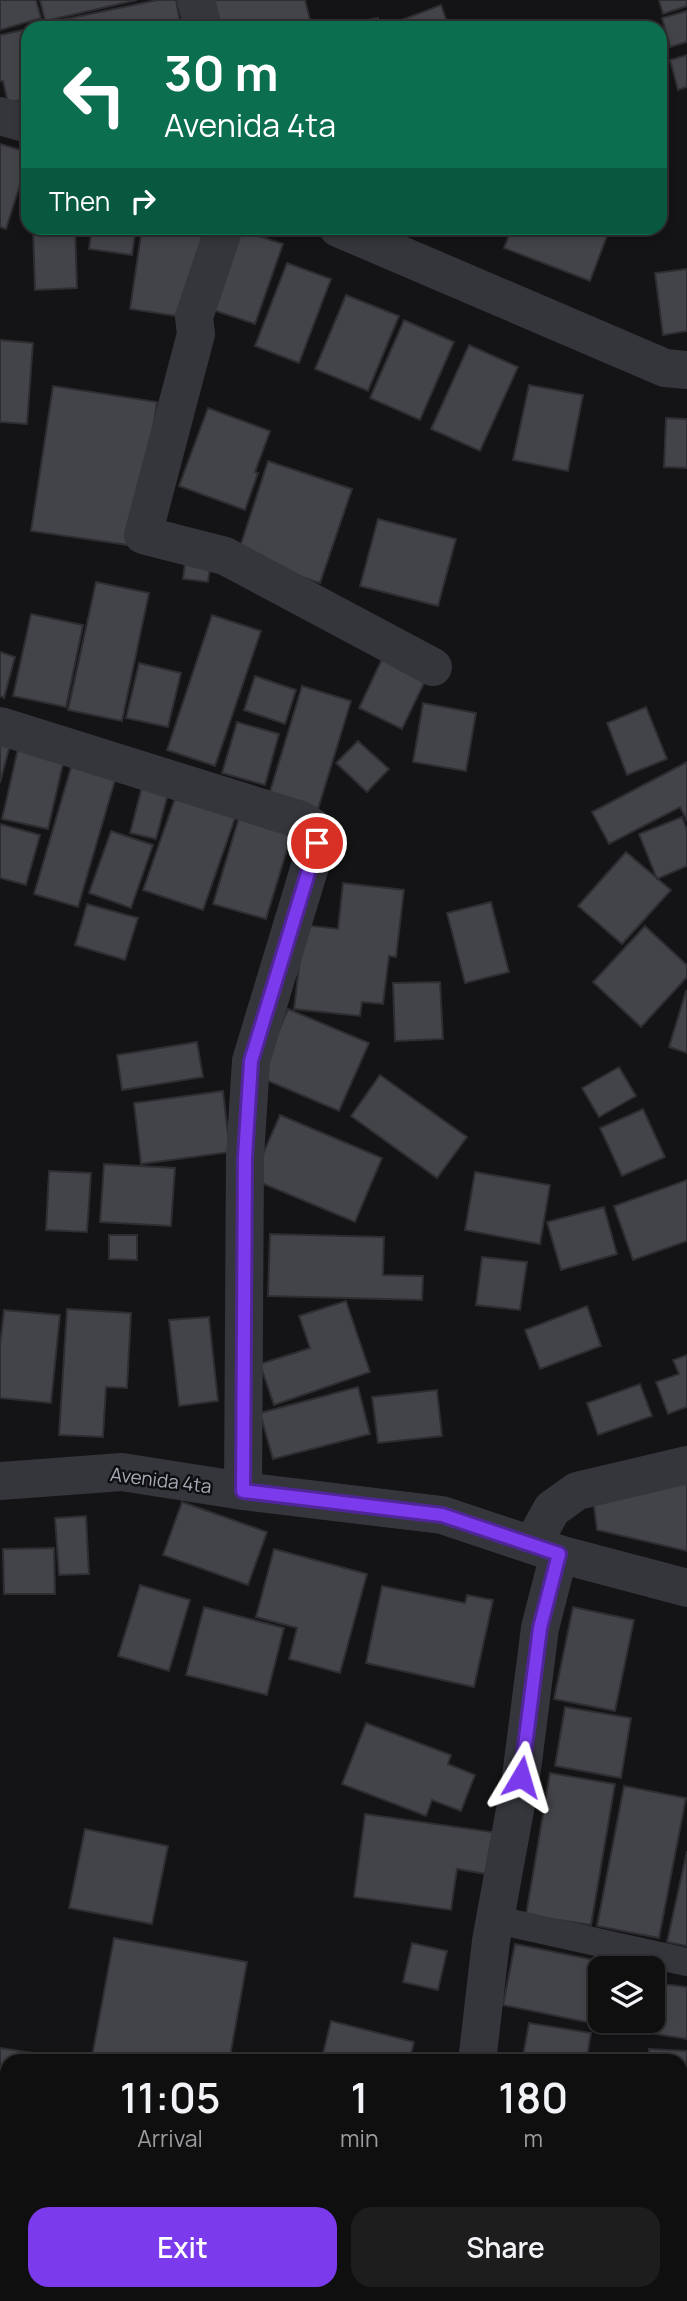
<!DOCTYPE html>
<style>
:root{--surface:#0f0f10;--page:#1d1d1e;--text:#f1f3f6;--muted:#9b9c9f;--line:#2f2f30;--accent:#7c3aed}
body{margin:0;font-family:Manrope,sans-serif;background:var(--page);color:var(--text);height:100vh;display:flex;flex-direction:column;font-size:26px;white-space:nowrap}
*{box-sizing:border-box;margin:0}
p{font-size:23px;color:var(--muted)}
.icon{flex:none;width:38px;height:38px;fill:none;stroke:currentColor;stroke-width:2;stroke-linecap:round;stroke-linejoin:round}
.map{position:relative;flex:1;overflow:hidden}
.drawer{position:absolute;left:0px;top:2054px;width:688px;height:247px;display:flex;flex-direction:column;background:var(--surface);border-radius:21px 21px 0 0;box-shadow:0 4px 10px #0003,0 0 0 2px var(--line)}
.drawer>*{flex:none}
.banner{position:absolute;left:21px;top:21px;width:646px;height:214px;border-radius:21px;box-shadow:0 4px 10px #0003,0 0 0 2px var(--line);background:#0b6e4f;color:#fff;overflow:hidden}
.fabs{position:absolute;left:588px;top:1956px;display:grid;gap:14px}
.fabs a{display:grid;place-items:center;width:77px;height:77px;border-radius:14px;background:var(--surface);box-shadow:0 4px 10px #0003,0 0 0 2px var(--line);font-size:35px}
.pin{position:absolute;display:grid;place-items:center;width:60px;height:60px;color:#fff;margin:-30px;border:4px solid #fff;border-radius:50%;box-shadow:0 2px 7px #0007}
.me{position:absolute;width:77px;margin:-38px;rotate:7deg;stroke-linejoin:round;filter:drop-shadow(0 0 5px #0008)}
.turn{display:flex;align-items:center;gap:24px;height:147px;padding:0 28px;font-size:32px}
.turn .icon{width:91px;height:91px;stroke-width:2.5}
.turn b{display:block;font-size:49px;line-height:60px}
.then{display:flex;align-items:center;height:66px;padding:0 28px;background:#0003;gap:14px;font-size:26px}
.eta{display:flex;justify-content:space-evenly;align-items:center;height:119px;text-align:center}
.eta b{font-size:42px;font-weight:600;line-height:49px}
.action{display:flex;gap:14px;margin-top:auto;padding:14px 28px}
.action a{flex:1;height:80px;border-radius:21px;background:var(--accent);color:#fff;font-size:28px;font-weight:600;line-height:80px;text-align:center}
.action a+a{background:var(--page);color:var(--text)}
.map>svg:first-child{display:block}
</style>
<div class="map">
<svg width="687" height="2301" viewBox="0 0 687 2301">
<rect width="100%" height="100%" fill="#141416"/>
<path fill="#434449" stroke="#2e2e32" stroke-width="2" d="M 0,0 L 36,0 L 41,18 L 0,30 Z
M 40,0 L 137,0 L 45,21 Z
M 157,0 L 176,0 L 181,28 L 43,28 L 42,24 Z
M 202,0 L 305,0 L 310,20 L 278,28 L 209,28 Z
M 659,0 L 687,0 L 687,6 L 663,14 Z
M 441,5 L 449,28 L 383,28 L 383,27 Z
M 687,11 L 687,42 L 670,47 L 662,18 Z
M 378,18 L 380,28 L 329,28 Z
M 28,29 L 28,98 L 8,103 L 3,81 L 0,81 L 0,35 Z
M 687,55 L 687,87 L 678,90 L 670,60 Z
M 0,144 L 28,152 L 28,159 L 6,229 L 0,227 Z
M 33,228 L 75,228 L 77,288 L 35,290 Z
M 92,228 L 136,228 L 132,255 L 89,249 Z
M 142,228 L 204,228 L 190,318 L 130,309 Z
M 235,228 L 283,244 L 255,324 L 207,308 Z
M 512,228 L 610,228 L 590,281 L 504,248 Z
M 287,263 L 331,279 L 299,363 L 255,346 Z
M 687,269 L 687,331 L 663,335 L 655,273 Z
M 346,295 L 399,316 L 368,391 L 315,369 Z
M 404,320 L 454,342 L 420,420 L 370,398 Z
M 0,340 L 33,343 L 27,424 L 0,422 Z
M 469,345 L 518,367 L 480,451 L 431,429 Z
M 529,385 L 583,395 L 568,471 L 513,460 Z
M 53,386 L 157,402 L 135,546 L 31,531 Z
M 208,408 L 270,431 L 255,472 L 258,473 L 245,510 L 179,486 Z
M 666,418 L 687,419 L 687,468 L 664,467 Z
M 268,461 L 352,489 L 320,583 L 237,556 Z
M 378,519 L 456,539 L 438,606 L 360,586 Z
M 186,556 L 211,559 L 208,582 L 183,579 Z
M 96,582 L 149,593 L 122,721 L 68,710 Z
M 31,614 L 83,625 L 66,707 L 13,696 Z
M 212,615 L 261,631 L 215,766 L 167,750 Z
M 0,652 L 15,657 L 4,698 L 0,696 Z
M 382,659 L 426,679 L 402,729 L 359,708 Z
M 139,663 L 181,673 L 168,727 L 126,718 Z
M 255,676 L 296,690 L 285,724 L 244,710 Z
M 302,686 L 351,701 L 318,809 L 269,795 Z
M 423,703 L 476,713 L 466,771 L 413,762 Z
M 646,707 L 667,759 L 627,775 L 607,723 Z
M 237,722 L 279,734 L 265,785 L 222,773 Z
M 0,739 L 11,741 L 0,783 Z
M 358,741 L 389,769 L 367,792 L 336,763 Z
M 19,744 L 65,755 L 48,829 L 2,819 Z
M 687,762 L 687,821 L 680,807 L 609,844 L 592,812 Z
M 72,764 L 116,777 L 78,907 L 34,894 Z
M 143,783 L 169,790 L 156,839 L 130,833 Z
M 180,784 L 240,804 L 203,910 L 143,890 Z
M 240,814 L 293,830 L 266,919 L 213,904 Z
M 682,817 L 687,830 L 687,866 L 657,879 L 639,834 Z
M 0,824 L 40,835 L 26,885 L 0,878 Z
M 111,831 L 153,845 L 131,908 L 89,893 Z
M 626,852 L 671,890 L 622,944 L 578,906 Z
M 343,883 L 404,890 L 396,957 L 389,956 L 383,1004 L 362,1002 L 360,1016 L 294,1009 L 304,925 L 338,929 Z
M 491,902 L 509,972 L 465,983 L 447,913 Z
M 87,904 L 138,918 L 125,960 L 75,945 Z
M 645,926 L 687,965 L 687,977 L 641,1027 L 593,982 Z
M 440,982 L 443,1039 L 395,1041 L 393,983 Z
M 686,991 L 687,992 L 687,1053 L 669,1047 Z
M 288,1009 L 369,1043 L 339,1111 L 259,1077 Z
M 197,1042 L 203,1077 L 122,1090 L 117,1055 Z
M 619,1067 L 636,1096 L 599,1117 L 582,1088 Z
M 380,1075 L 467,1137 L 437,1178 L 351,1116 Z
M 223,1091 L 230,1152 L 141,1164 L 134,1103 Z
M 643,1109 L 665,1157 L 622,1176 L 600,1128 Z
M 280,1115 L 382,1158 L 355,1222 L 252,1179 Z
M 104,1164 L 175,1168 L 171,1226 L 100,1222 Z
M 49,1171 L 91,1173 L 87,1232 L 46,1230 Z
M 475,1172 L 550,1185 L 540,1244 L 465,1230 Z
M 687,1180 L 687,1241 L 633,1260 L 614,1206 Z
M 604,1207 L 617,1254 L 561,1270 L 547,1222 Z
M 270,1234 L 384,1237 L 383,1275 L 423,1276 L 422,1300 L 268,1296 Z
M 109,1235 L 137,1235 L 137,1260 L 109,1259 Z
M 482,1257 L 527,1262 L 520,1310 L 476,1305 Z
M 346,1301 L 370,1372 L 274,1405 L 260,1364 L 310,1348 L 299,1316 Z
M 587,1306 L 601,1346 L 540,1369 L 525,1330 Z
M 67,1309 L 131,1313 L 127,1388 L 106,1387 L 103,1437 L 59,1435 Z
M 4,1310 L 60,1315 L 51,1403 L 0,1398 L 0,1346 Z
M 209,1317 L 218,1401 L 179,1406 L 169,1320 Z
M 687,1355 L 687,1407 L 668,1414 L 656,1382 L 679,1374 L 673,1360 Z
M 640,1384 L 652,1416 L 598,1435 L 587,1403 Z
M 358,1387 L 370,1434 L 273,1459 L 260,1413 Z
M 437,1390 L 442,1436 L 378,1443 L 372,1397 Z
M 687,1480 L 687,1551 L 597,1530 L 593,1499 Z
M 182,1502 L 267,1532 L 248,1585 L 163,1555 Z
M 86,1516 L 89,1574 L 59,1575 L 55,1518 Z
M 54,1548 L 55,1594 L 4,1594 L 3,1549 Z
M 274,1549 L 367,1574 L 340,1673 L 289,1659 L 297,1628 L 256,1617 Z
M 140,1585 L 190,1600 L 169,1671 L 118,1656 Z
M 382,1586 L 465,1603 L 467,1595 L 493,1600 L 474,1687 L 366,1663 Z
M 204,1607 L 284,1628 L 267,1695 L 186,1675 Z
M 573,1607 L 634,1620 L 615,1711 L 554,1699 Z
M 565,1707 L 631,1718 L 621,1778 L 555,1766 Z
M 366,1723 L 451,1755 L 448,1764 L 475,1775 L 461,1811 L 432,1800 L 426,1816 L 342,1784 Z
M 550,1773 L 615,1784 L 591,1925 L 526,1915 Z
M 624,1786 L 686,1798 L 659,1938 L 597,1926 Z
M 365,1814 L 499,1833 L 492,1875 L 457,1869 L 451,1910 L 354,1897 Z
M 85,1829 L 168,1846 L 152,1924 L 69,1908 Z
M 687,1851 L 687,1946 L 667,1942 Z
M 114,1938 L 247,1962 L 229,2062 L 91,2062 Z
M 412,1943 L 447,1951 L 438,1990 L 403,1982 Z
M 515,1944 L 619,1965 L 618,1969 L 600,1969 L 600,2021 L 607,2021 L 606,2026 L 503,2005 Z
M 662,1984 L 687,1987 L 687,2039 L 655,2034 Z
M 331,2021 L 414,2042 L 409,2062 L 321,2062 Z
M 619,2021 L 641,2021 L 640,2033 L 617,2029 Z
M 529,2023 L 591,2033 L 586,2062 L 522,2062 Z
M 0,2048 L 73,2059 L 73,2062 L 7,2062 L 7,2122 L 0,2121 Z
M 649,2049 L 687,2051 L 687,2116 L 681,2116 L 681,2062 L 649,2062 Z
M 687,2135 L 687,2179 L 686,2180 L 681,2158 L 681,2136 Z
M 0,2166 L 7,2168 L 7,2229 L 0,2227 Z
M 681,2185 L 687,2185 L 687,2247 L 681,2247 Z
M 0,2243 L 7,2245 L 7,2294 L 12,2294 L 10,2301 L 0,2300 Z
M 681,2255 L 687,2257 L 687,2301 L 662,2301 L 664,2294 L 681,2294 Z
M 373,2294 L 411,2294 L 408,2301 L 370,2301 Z
M 459,2294 L 555,2294 L 554,2301 L 458,2301 Z
M 603,2294 L 635,2294 L 633,2301 L 602,2300 Z"/>
<g fill="none" stroke-linecap="round" stroke-linejoin="round">
<path stroke="#35363b" stroke-width="28" d="M 497,1920 L 687,1962
M 179,2294 L 181,2301"/>
<path stroke="#35363b" stroke-width="38" d="M 196,0 L 203,28
M 0,116 L 28,124
M 224,228 L 194,317 L 196,334 L 143,535 L 225,556 L 433,667
M 338,228 L 665,368 L 687,370
M 0,726 L 301,820 L 312,827 L 317,843 L 251,1061 L 245,1157 L 243,1491
M 532,1545 L 552,1509 L 577,1491 L 687,1465
M 477,2062 L 491,1941 L 521,1777 L 540,1628 L 559,1554
M 434,2301 L 435,2294"/>
<path stroke="#35363b" stroke-width="38" d="M 0,1481 L 122,1472 L 243,1491 L 442,1515 L 559,1554 L 687,1588"/>
</g>
<g fill="none" stroke-linecap="round" stroke-linejoin="round">
<g stroke="#51269a" stroke-width="18">
<path id="route" d="M 317,843 L 251,1061 L 245,1157 L 243,1491 L 442,1515 L 559,1554 L 540,1628 L 521,1777"/>
</g>
<use href="#route" stroke="#7c3aed" stroke-width="12"/>
</g>
<g text-anchor="middle" stroke-width="5" stroke-linejoin="round" paint-order="stroke">
<g font-size="19" fill="#a6aab5" stroke="#0f0f11">
<text transform="translate(161 1480) rotate(7)" y="7">Avenida 4ta</text>
</g>
</g>
</svg>
<div class="fabs">
<a><svg class="icon" aria-label="layers" viewBox="0 0 24 24"><path d="M12 4l9 5-9 5-9-5zM3 14l9 5 9-5"/></svg></a>
</div>
<div class="pin" style="left:317px;top:843px;background:#d93025"><svg class="icon" aria-label="arrive" viewBox="0 0 24 24"><path d="M6 21V4h12l-3 4 3 4H6"/></svg></div>
<svg class="me" style="left:521px;top:1777px" viewBox="-20 -20 40 40"><path d="M0-17L14 15 0 8-14 15z" fill="#7c3aed" stroke="#fff" stroke-width="4"/></svg>
<div class="banner">
<div class="turn"><svg class="icon" aria-label="left" viewBox="0 0 24 24"><path d="M17 20v-9H6M10 6l-5 5 5 5"/></svg><div><b>30 m</b>Avenida 4ta</div></div>
<div class="then">Then<svg class="icon" aria-label="right" viewBox="0 0 24 24"><path d="M7 20v-9h11M14 6l5 5-5 5"/></svg></div>
</div>
<section class="drawer">
<div class="eta">
<div><b>11:05</b><p>Arrival</p></div>
<div><b>1</b><p>min</p></div>
<div><b>180</b><p>m</p></div>
</div>
<div class="action"><a>Exit</a><a>Share</a></div>
</section>
</div>
